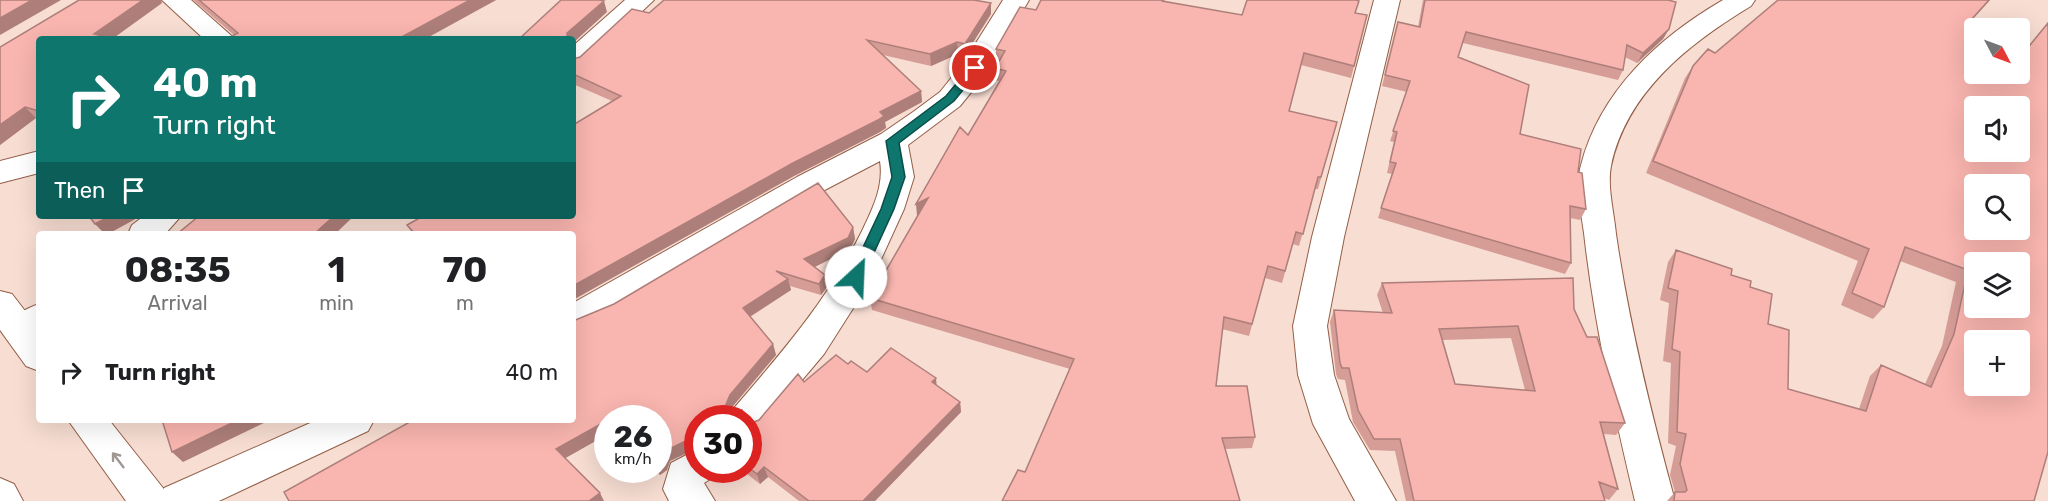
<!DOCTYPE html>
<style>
:root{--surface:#fff;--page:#f2f2f2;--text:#202124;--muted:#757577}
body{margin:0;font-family:Rubik,sans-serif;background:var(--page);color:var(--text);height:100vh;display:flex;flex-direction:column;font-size:22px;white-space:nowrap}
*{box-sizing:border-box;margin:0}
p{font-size:20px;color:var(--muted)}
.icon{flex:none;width:33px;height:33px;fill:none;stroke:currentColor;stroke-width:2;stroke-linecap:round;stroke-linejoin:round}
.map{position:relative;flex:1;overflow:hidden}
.drawer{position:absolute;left:36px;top:231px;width:540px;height:192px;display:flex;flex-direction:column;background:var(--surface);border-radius:6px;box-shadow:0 6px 24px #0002}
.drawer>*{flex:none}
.top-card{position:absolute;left:36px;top:36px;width:540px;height:183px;border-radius:6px;box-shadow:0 6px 24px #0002;background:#0f766e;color:#fff;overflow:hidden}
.needle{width:39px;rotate:131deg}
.buttons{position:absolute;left:1964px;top:18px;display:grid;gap:12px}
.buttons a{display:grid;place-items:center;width:66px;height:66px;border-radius:6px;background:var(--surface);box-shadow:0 6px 24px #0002;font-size:30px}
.speed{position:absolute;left:594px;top:405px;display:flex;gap:12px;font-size:30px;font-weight:700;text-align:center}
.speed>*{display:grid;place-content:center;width:78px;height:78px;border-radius:50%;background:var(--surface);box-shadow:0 6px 24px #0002;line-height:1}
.speed small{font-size:15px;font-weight:400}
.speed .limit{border:9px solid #d22;background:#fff;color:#111}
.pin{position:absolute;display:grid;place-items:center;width:51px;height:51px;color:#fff;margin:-26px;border:3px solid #fff;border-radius:50%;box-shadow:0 2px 6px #0007}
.me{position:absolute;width:66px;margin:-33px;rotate:25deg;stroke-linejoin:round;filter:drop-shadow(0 0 4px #0008)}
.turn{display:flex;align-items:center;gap:21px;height:126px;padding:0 18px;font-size:27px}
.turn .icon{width:78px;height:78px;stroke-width:2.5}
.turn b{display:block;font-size:42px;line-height:51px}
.then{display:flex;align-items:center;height:57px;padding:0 18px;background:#0003;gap:12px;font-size:22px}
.eta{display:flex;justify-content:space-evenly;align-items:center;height:102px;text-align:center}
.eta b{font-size:36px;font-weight:700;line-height:42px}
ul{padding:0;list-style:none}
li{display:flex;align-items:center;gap:18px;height:78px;padding:0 18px}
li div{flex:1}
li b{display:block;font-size:22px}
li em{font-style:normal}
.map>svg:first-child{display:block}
</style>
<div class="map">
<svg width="2048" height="501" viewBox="0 0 2048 501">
<rect width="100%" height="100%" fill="#f7ddd2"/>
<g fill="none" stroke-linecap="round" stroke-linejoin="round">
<g stroke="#945e46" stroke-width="2">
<path id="minor" d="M 162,0 L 191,0 L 235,39 L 204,39 Z
M 625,0 L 654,0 L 583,67 L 573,70 L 573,46 Z
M 1003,0 L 1029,0 L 985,75 L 960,106 L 908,145 L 914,177 L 904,209 L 873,277 L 824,354 L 761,429 L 748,434 L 748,418 L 729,418 L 735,407 C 783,351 829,298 862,231 C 873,208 884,186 880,161 L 819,193 L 618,313 L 573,332 L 573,303 L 797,177 L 881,134 L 913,112 L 940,92 L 964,62 Z
M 1374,0 L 1400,0 L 1344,237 L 1327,326 L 1334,375 L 1349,419 L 1396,501 L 1355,501 L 1313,424 L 1298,375 L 1293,326 L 1312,237 Z
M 1723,0 L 1755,0 L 1751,6 C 1690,43 1627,91 1611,166 C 1607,187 1614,212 1616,234 C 1629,324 1651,413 1675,501 L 1635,501 C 1614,412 1594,323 1584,233 C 1581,211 1575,186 1581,165 C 1600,91 1659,37 1723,0 Z
M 39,151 L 39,173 L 0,183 L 0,161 Z
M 144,216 L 181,216 L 165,234 L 128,234 L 132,225 Z
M 39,304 L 39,337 L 21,346 L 9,342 L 3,332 C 11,317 24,309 39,304 Z
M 317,420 L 374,420 L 368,431 L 219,501 L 158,501 L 164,488 Z
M 698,449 L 698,470 L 716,470 L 712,478 L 704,483 L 715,501 L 669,501 L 663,489 L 671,463 Z"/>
</g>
<g stroke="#945e46" stroke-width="2">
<path id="major" d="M 0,291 L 12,294 L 39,329 L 39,371 L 26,366 L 0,330 Z
M 68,420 L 109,420 L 163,488 L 169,501 L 126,501 Z"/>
</g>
<g stroke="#945e46" stroke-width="2">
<path id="highway" d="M 0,478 L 14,484 L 23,501 L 0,501 Z"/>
</g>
<use href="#minor" fill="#fff" fill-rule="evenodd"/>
<use href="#major" fill="#fff" fill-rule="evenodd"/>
<use href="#highway" fill="#fff" fill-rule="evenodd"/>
</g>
<path fill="#d69c96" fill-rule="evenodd" d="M 193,0 L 496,0 L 425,39 L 226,39 L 234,35 Z
M 1041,0 L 1165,0 L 1165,2 L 1242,15 L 1356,13 L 1367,15 L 1351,78 L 1301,65 L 1289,111 L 1337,122 L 1318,189 L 1315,189 L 1299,246 L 1293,244 L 1282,283 L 1265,278 L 1249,336 L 1222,329 L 1216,386 L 1255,437 L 1252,448 L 1225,449 L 1025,472 L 1070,369 L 872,310 L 870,298 L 918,215 L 917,216 L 968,135 L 999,81 L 995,80 L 995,68 L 999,62 L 996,61 L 996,49 L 1036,10 Z
M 1423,0 L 1668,0 L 1669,29 L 1663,39 L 1637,63 L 1625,57 L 1623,70 L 1618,80 L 1463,43 L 1458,57 L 1520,134 L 1578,172 L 1586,209 L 1580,220 L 1570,218 L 1571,263 L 1565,274 L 1378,218 L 1392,174 L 1387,173 L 1394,142 L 1390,141 L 1407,92 L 1382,86 L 1398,22 L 1418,27 Z
M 162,3 L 112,39 L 39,39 L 39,120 L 36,118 L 0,145 L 0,47 Z
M 649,13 L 991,14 L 965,55 L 958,54 L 931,66 L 883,55 L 921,91 L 922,102 L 885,122 L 886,128 L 880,132 L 796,175 L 573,234 L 413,234 L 407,225 L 573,216 L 612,101 L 573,84 L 573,59 L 580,57 Z
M 1972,20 L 2034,501 L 1667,501 L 1675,492 L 1670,475 L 1676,446 L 1668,443 L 1671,363 L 1663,361 L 1669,303 L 1660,300 L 1668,262 L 1676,250 L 1731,275 L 1750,287 L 1768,324 L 1788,389 L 1859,409 L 1870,376 L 1881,365 L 1925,384 L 1942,346 L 1956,282 L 1900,261 L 1884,307 L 1873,319 L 1841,305 L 1858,261 L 1646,173 L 1685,78 L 1693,66 Z
M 853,227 L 855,239 L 850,249 L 814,267 L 827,287 L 821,295 L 790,286 L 791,290 L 750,317 L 773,344 L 776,355 L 733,406 L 698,418 L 670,461 L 667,470 L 660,475 L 655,470 L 658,470 L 658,418 L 608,418 L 608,434 L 565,458 L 408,423 L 573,321 Z
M 1382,283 L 1574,309 L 1625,423 L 1616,435 L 1604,434 L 1618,489 L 1609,500 L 1604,498 L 1605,501 L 1406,501 L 1395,451 L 1370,450 L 1353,422 L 1345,380 L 1338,379 L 1336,374 L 1330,322 L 1334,310 L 1383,313 L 1377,295 ZM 1511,338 L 1525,390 L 1455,384 L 1443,340 Z
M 848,364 L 867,372 L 937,385 L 960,402 L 961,412 L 875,501 L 799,501 L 768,477 L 760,484 L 742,470 L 748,470 L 748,424 L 759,420 L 804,382 Z"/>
<path fill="#ae7f7a" d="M 32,0 L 61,0 L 0,35 L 0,18 Z
M 143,0 L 161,0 L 162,3 L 112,39 L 94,34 Z
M 470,0 L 496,0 L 425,39 L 398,39 Z
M 1989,0 L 1990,0 L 1961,32 L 1971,20 Z
M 604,1 L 607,12 L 573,43 L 573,39 L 567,39 L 567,33 Z
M 991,3 L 991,14 L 965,55 L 965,44 Z
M 1669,29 L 1663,39 L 1637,63 L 1643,53 Z
M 957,42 L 958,54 L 931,66 L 930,54 Z
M 921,91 L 922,102 L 885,122 L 886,128 L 880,132 L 796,175 L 573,300 L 573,286 L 880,112 Z
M 25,107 L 36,118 L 0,145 L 0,125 Z
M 928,198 L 930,210 L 917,216 L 916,204 Z
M 110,216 L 141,216 L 108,234 L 105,234 L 95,224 Z
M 334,216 L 354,216 L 335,234 L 314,234 Z
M 853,227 L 855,239 L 850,249 L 807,271 L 804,259 Z
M 825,275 L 827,287 L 821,295 L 819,284 Z
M 788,279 L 791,290 L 746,319 L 743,308 Z
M 773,344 L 776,355 L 733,406 L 728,418 L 724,409 L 730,395 Z
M 936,378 L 937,389 L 932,382 Z
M 960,402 L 961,412 L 875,501 L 863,501 Z
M 238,420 L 270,420 L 183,462 L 172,452 Z
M 608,420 L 608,434 L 562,460 L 556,449 Z
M 698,435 L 698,448 L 670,461 L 667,470 L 660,475 L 657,470 L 658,470 L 658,462 L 665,451 Z
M 764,467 L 768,477 L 760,484 L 757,474 Z
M 600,493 L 604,501 L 589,501 Z"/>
<path fill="#f9b5af" stroke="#ae7f7a" stroke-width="1.5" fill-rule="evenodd" d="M 0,0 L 32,0 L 0,18 Z
M 79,0 L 143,0 L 94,34 L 114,39 L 39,39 L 39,111 L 25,107 L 0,125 L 0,47 Z
M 199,0 L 470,0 L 398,39 L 226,39 L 238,33 Z
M 561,0 L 600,0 L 604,1 L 567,33 L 567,39 L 519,39 Z
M 664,0 L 974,0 L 991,3 L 965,44 L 957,42 L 930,54 L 867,40 L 921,91 L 880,112 L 884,116 L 878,120 L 793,163 L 573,286 L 573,234 L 415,234 L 407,225 L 423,216 L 573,216 L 573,125 L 621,96 L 573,74 L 573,59 L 580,57 L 632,9 L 649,13 Z
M 1041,0 L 1162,0 L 1162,1 L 1242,15 L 1247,0 L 1356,0 L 1359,1 L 1355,13 L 1367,15 L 1354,66 L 1304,53 L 1289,111 L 1337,122 L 1321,177 L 1318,177 L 1303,234 L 1296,232 L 1285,271 L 1268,266 L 1252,324 L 1224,317 L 1216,386 L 1247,386 L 1255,437 L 1222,438 L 1240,501 L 1002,501 L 1018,470 L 1025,472 L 1074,359 L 870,298 L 928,198 L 916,204 L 960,127 L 968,135 L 1006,71 L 995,68 L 1005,51 L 996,49 L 1020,7 L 1036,10 Z
M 1425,0 L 1668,0 L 1676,2 L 1669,29 L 1643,53 L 1627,45 L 1623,70 L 1466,32 L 1458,57 L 1529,85 L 1520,134 L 1581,149 L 1578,172 L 1582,173 L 1586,209 L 1570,206 L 1571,263 L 1381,208 L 1396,163 L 1390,162 L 1397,132 L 1393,131 L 1410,81 L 1385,75 L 1398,22 L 1420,27 Z
M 1778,0 L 1989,0 L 1971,20 L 1992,28 L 1974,28 L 1974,74 L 2019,74 L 2019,40 L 2030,45 L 2048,23 L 2048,452 L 2034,501 L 1674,501 L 1675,492 L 1685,492 L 1687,490 L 1680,464 L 1686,434 L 1677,432 L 1680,352 L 1672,349 L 1678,291 L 1668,288 L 1676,250 L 1732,269 L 1731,275 L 1751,281 L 1750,287 L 1772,294 L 1768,324 L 1789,330 L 1788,389 L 1866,411 L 1881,365 L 1931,387 L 1954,334 L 1968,270 L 1905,247 L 1884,307 L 1852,293 L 1869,249 L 1653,161 L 1693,66 L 1708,49 L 1715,53 ZM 1974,106 L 2019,106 L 2019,152 L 1974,152 ZM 1974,184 L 2019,184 L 2019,230 L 1974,230 ZM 1974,262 L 2019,262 L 2019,308 L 1974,308 ZM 1974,340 L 2019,340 L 2019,386 L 1974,386 Z
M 818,183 L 853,227 L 848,238 L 804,259 L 825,275 L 819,284 L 776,271 L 788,279 L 743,308 L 773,344 L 730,395 L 724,409 L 742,410 L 742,418 L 698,418 L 698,435 L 665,451 L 662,459 L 658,462 L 658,418 L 608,418 L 608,420 L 556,449 L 600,493 L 589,501 L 289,501 L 284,492 L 408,423 L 406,420 L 573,420 L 573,321 L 614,304 Z
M 89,216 L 110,216 L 95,224 Z
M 199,216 L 334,216 L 314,234 L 177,234 Z
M 1573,278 L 1574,309 L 1587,337 L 1597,337 L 1625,423 L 1600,422 L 1618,489 L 1599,482 L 1605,501 L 1414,501 L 1400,439 L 1374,439 L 1358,410 L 1349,368 L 1342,368 L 1340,363 L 1334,310 L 1392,313 L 1382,283 ZM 1518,326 L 1535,391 L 1455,384 L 1439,329 Z
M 891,348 L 936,378 L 932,382 L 960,402 L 863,501 L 809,501 L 764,467 L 757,474 L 748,467 L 748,424 L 759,420 L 798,374 L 804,382 L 836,355 L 848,364 L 851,361 L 867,372 Z
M 162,420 L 238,420 L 172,452 Z"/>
<defs><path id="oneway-shaft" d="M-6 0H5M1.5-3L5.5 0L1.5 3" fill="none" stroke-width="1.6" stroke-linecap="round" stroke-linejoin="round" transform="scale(1.5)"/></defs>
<use stroke="#a09792" href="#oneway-shaft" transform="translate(118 460) rotate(-127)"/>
<path fill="#0f766e" stroke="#0a4d48" stroke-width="1.5" d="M 975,65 L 981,68 L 954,101 L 899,143 L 905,177 L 894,209 L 861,281 L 851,281 L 849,277 L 881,209 L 892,177 L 886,141 L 946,96 L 971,66 Z"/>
</svg>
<div class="buttons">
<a><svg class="needle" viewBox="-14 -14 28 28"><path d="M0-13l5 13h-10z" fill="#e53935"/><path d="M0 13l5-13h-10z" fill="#757577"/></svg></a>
<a><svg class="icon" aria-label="sound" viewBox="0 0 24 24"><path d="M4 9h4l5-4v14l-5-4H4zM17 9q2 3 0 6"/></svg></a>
<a><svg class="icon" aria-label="search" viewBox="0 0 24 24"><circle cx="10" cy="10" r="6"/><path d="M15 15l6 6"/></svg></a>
<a><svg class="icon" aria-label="layers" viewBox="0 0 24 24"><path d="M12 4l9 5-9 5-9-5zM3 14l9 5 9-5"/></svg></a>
<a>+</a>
</div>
<div class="speed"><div>26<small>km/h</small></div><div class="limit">30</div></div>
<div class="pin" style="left:975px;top:68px;background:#d93025"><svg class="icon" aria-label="arrive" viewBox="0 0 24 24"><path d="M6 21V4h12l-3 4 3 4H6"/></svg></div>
<svg class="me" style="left:856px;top:277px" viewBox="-20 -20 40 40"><circle r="19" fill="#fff"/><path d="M0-13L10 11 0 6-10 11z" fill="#0f766e"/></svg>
<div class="top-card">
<div class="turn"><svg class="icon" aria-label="right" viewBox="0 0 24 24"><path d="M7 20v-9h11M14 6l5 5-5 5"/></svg><div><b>40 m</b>Turn right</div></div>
<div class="then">Then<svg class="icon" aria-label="arrive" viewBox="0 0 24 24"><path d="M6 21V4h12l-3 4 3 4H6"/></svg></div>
</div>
<section class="drawer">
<div class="eta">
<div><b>08:35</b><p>Arrival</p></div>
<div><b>1</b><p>min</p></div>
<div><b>70</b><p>m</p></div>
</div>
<ul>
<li><svg class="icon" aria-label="right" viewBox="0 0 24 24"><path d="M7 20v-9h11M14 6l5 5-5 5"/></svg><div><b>Turn right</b></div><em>40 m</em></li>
</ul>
</section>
</div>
